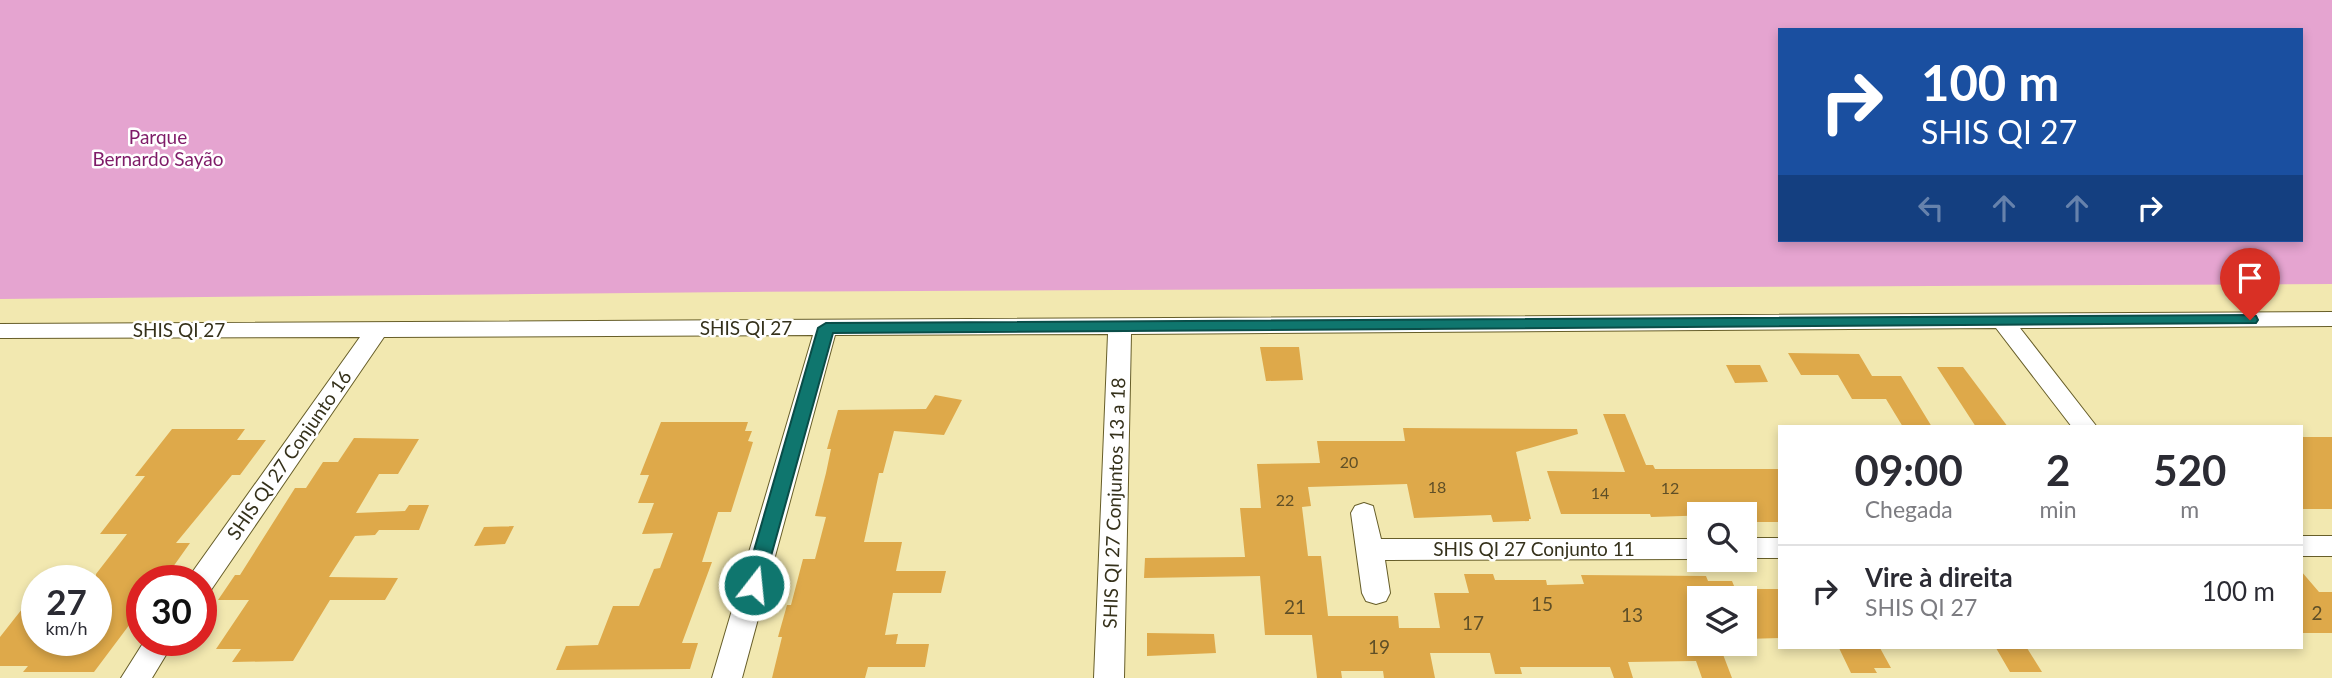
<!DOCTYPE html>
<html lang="pt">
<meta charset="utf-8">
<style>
:root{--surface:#fff;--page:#f2f2f3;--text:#2b2b33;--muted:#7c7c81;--line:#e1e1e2}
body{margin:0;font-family:Lato,sans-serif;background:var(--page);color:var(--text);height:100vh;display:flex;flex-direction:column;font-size:26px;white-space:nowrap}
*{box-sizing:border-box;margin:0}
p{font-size:23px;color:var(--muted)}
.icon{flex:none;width:38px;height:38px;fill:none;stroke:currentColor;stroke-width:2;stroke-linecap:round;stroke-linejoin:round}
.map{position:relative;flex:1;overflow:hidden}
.sheet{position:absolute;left:1778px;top:425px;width:525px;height:224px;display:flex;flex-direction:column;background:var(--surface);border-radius:0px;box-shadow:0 4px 10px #0003}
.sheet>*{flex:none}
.banner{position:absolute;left:1778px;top:28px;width:525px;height:214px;border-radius:0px;box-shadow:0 4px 10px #0003;background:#1a4fa0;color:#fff;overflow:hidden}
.controls{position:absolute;left:1687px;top:502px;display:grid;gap:14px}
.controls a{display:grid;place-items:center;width:70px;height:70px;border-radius:0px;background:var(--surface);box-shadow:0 4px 10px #0003;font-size:35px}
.speed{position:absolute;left:21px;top:565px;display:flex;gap:14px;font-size:35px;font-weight:700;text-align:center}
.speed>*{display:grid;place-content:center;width:91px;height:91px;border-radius:50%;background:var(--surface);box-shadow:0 4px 10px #0003;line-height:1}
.speed small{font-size:18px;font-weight:400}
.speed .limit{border:10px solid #d22;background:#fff;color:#111}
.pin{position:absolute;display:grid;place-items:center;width:60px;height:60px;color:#fff;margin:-72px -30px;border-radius:50% 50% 50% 0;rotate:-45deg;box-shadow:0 0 7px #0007}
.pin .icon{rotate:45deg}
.me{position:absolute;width:77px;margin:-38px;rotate:16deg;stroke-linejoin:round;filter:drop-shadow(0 0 5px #0008)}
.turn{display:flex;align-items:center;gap:24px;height:147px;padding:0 28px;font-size:32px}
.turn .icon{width:91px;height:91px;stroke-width:2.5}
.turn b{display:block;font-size:49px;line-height:60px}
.lanes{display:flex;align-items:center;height:66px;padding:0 28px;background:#0003;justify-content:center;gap:35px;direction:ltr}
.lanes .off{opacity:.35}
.eta{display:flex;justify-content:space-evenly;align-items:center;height:119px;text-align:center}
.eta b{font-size:42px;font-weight:700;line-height:49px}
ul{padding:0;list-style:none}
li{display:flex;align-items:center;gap:21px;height:91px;padding:0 28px;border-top:2px solid var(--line)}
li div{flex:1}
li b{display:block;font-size:26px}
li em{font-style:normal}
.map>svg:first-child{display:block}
</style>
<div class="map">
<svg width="2332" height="678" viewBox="0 0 2332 678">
<rect width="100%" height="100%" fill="#f2e8b0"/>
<path fill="#e5a4d0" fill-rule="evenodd" d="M 0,0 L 2332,0 L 2332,284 L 737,292 L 0,299 ZM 1780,30 L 2301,30 L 2301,240 L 1780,240 Z"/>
<path fill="#dea94a" d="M 1260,347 L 1299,347 L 1303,380 L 1266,381 Z
M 1788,353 L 1859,354 L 1872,376 L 1901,376 L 1932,427 L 1903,427 L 1886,399 L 1852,399 L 1838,375 L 1801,375 Z
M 1726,365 L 1760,365 L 1768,382 L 1735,383 Z
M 1937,367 L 1963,367 L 2008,427 L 1976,427 Z
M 935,395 L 962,400 L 944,435 L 894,431 L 883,473 L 879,473 L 864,542 L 902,542 L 896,571 L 946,571 L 941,593 L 893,593 L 885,635 L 898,634 L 896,644 L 929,644 L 925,667 L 868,667 L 865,678 L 772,678 L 782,637 L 778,637 L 787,605 L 791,605 L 803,559 L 815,559 L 826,517 L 815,516 L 826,473 L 831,449 L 827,449 L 838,410 L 926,409 Z
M 1603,414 L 1625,414 L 1646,465 L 1653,465 L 1655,469 L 1780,469 L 1780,522 L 1745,522 L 1745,514 L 1651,517 L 1650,514 L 1561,514 L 1547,471 L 1625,472 Z
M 661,422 L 748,422 L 745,431 L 752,431 L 748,441 L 753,442 L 731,512 L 718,512 L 702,562 L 712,562 L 682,643 L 698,643 L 690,669 L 556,670 L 566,646 L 598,645 L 613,606 L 639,606 L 654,569 L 660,568 L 673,533 L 642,534 L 654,503 L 638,503 L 649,475 L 640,475 Z
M 1403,428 L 1577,429 L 1578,434 L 1516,452 L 1531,519 L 1529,519 L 1529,521 L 1493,522 L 1491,515 L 1414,518 L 1407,484 L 1308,487 L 1311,506 L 1302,507 L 1308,556 L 1321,556 L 1328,616 L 1398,616 L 1399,628 L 1440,628 L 1434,593 L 1469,593 L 1464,574 L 1493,574 L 1495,580 L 1546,580 L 1547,585 L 1584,584 L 1581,575 L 1706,576 L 1708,581 L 1732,581 L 1739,598 L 1699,598 L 1699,644 L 1719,644 L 1732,678 L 1702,678 L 1696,661 L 1628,662 L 1633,678 L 1614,678 L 1610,667 L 1520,667 L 1522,674 L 1495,674 L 1490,653 L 1430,653 L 1435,678 L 1384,678 L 1383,671 L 1341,671 L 1342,678 L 1317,678 L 1312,635 L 1265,635 L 1260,576 L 1144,578 L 1145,558 L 1245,557 L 1240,508 L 1261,508 L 1257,464 L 1320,463 L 1317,441 L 1405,441 Z
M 172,429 L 245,429 L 237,440 L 266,440 L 240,475 L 232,475 L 176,543 L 190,543 L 163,581 L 142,581 L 142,608 L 94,672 L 23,672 L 28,666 L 0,666 L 0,637 L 37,590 L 37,640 L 96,640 L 96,574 L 127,534 L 100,534 L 145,476 L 135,476 Z
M 2301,437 L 2332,437 L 2332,509 L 2301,509 Z
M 354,438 L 419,439 L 398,474 L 379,474 L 356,513 L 405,511 L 409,505 L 429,505 L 419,530 L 379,530 L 375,535 L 355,536 L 329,577 L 398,578 L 385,600 L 330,600 L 293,661 L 232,662 L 241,649 L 216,649 L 249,600 L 218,600 L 235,575 L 240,575 L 295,488 L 306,488 L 323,462 L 338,462 Z
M 514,526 L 505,544 L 474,546 L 484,527 Z
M 2301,571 L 2319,592 L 2332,592 L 2332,633 L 2301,633 Z
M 1745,589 L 1780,589 L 1780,638 L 1745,639 Z
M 1147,633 L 1214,634 L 1216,653 L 1147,656 Z
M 1839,648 L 1880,648 L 1891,668 L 1874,668 L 1877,673 L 1851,673 Z
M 1996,648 L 2027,648 L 2042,672 L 2010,672 Z"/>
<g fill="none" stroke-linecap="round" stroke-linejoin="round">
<g stroke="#675e29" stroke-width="2">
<path id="minor" d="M 2332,312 L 2332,326 L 2020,328 L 2097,427 L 2072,427 L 1996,328 L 1131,334 L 1124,678 L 1094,678 L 1108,334 L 835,335 L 742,678 L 712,678 L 813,335 L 384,337 L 211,590 L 201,593 L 201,581 L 188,581 L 191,574 L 360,337 L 0,338 L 0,324 Z
M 1364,503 L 1373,506 L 1381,539 L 1699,539 L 1699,559 L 1385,560 L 1390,593 L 1386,601 L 1376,604 L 1366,601 L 1362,593 L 1351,513 L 1355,506 Z
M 2301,536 L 2332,536 L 2332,556 L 2301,556 Z
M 1745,538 L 1780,538 L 1780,558 L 1745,558 Z
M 145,640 L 175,640 L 152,678 L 121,678 Z"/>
</g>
<use href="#minor" fill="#fff" fill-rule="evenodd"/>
</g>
<path fill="#0f766e" stroke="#0a4d48" stroke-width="2" d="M 2250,315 L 2256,316 L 2258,320 L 2256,323 L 833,333 L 763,585 L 760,591 L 754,593 L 747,591 L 744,585 L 818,328 L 826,323 Z"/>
<g text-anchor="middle" stroke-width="5" stroke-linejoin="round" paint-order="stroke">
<g font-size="16" fill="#5f4f27">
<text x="1349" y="468">20</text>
<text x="1437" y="493">18</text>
<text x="1670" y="494">12</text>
<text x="1600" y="499">14</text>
<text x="1285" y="506">22</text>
</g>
<g font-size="19" fill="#7f1b68" stroke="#fff">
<text x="158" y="144">Parque<tspan x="158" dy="22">Bernardo Sayão</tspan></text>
</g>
<g font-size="19" fill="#35311b" stroke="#fff">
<text x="746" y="335">SHIS QI 27</text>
<text x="179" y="337">SHIS QI 27</text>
<text transform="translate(289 455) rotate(-55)" y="7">SHIS QI 27 Conjunto 16</text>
<text transform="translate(1114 503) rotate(-88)" y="7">SHIS QI 27 Conjuntos 13 a 18</text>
<text x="1534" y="556">SHIS QI 27 Conjunto 11</text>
</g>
<g font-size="19" fill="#5f4f27">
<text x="1542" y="611">15</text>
<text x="1295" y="614">21</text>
<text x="2317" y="620">2</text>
<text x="1632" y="622">13</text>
<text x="1473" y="630">17</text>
<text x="1379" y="654">19</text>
</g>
</g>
</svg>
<div class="controls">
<a><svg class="icon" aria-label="search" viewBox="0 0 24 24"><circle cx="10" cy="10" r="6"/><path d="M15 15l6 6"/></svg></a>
<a><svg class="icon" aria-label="layers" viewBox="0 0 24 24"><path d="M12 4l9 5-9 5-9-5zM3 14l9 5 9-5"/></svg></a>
</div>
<div class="speed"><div>27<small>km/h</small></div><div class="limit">30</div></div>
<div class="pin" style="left:2250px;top:320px;background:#d93025"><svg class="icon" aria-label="arrive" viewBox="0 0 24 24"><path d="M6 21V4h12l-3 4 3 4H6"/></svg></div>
<svg class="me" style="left:754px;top:585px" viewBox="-20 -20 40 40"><circle r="17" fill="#0f766e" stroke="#fff" stroke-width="3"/><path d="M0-11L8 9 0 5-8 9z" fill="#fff"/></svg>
<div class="banner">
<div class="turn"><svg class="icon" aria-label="right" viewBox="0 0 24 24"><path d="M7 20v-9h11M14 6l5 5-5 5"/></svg><div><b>100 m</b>SHIS QI 27</div></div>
<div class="lanes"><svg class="icon off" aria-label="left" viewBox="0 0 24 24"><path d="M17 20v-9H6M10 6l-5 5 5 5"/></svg><svg class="icon off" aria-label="ahead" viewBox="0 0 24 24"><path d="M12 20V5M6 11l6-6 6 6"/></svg><svg class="icon off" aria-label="ahead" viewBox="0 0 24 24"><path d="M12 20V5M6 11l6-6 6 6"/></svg><svg class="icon" aria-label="right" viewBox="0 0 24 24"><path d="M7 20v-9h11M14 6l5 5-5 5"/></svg></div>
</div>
<section class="sheet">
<div class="eta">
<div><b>09:00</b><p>Chegada</p></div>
<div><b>2</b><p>min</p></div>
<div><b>520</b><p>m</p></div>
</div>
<ul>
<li><svg class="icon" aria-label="right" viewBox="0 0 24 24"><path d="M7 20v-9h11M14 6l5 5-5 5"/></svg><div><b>Vire à direita</b><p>SHIS QI 27</p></div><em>100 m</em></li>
</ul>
</section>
</div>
